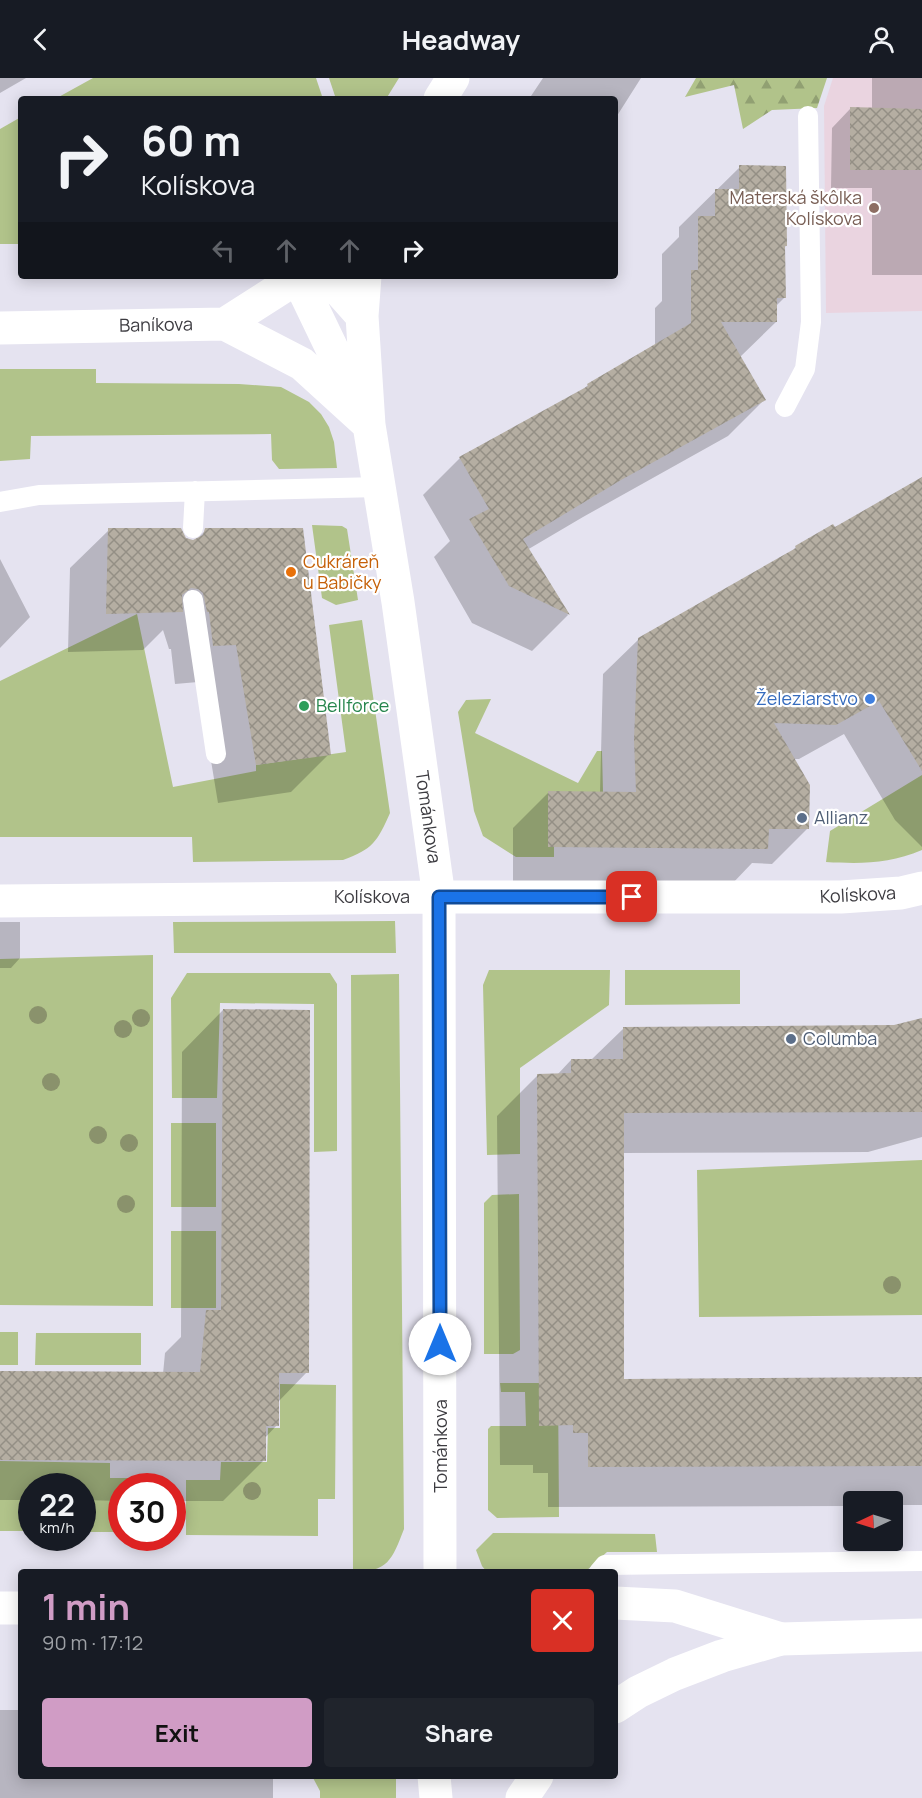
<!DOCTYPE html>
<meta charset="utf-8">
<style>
:root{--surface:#171b24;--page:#20242c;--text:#f1f3f6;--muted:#9ea1a6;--accent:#d09cc5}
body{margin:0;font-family:Manrope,sans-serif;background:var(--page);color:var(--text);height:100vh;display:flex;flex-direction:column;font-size:22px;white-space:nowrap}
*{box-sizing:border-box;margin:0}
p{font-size:20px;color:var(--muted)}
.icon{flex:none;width:33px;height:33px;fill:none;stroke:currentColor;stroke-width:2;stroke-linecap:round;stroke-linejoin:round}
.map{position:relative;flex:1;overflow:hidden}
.panel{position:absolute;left:18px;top:1491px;width:600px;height:210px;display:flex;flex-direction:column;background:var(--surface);border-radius:6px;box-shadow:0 3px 15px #0003}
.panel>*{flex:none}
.hud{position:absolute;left:18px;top:18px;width:600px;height:183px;border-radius:6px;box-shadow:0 3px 15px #0003;background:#171b24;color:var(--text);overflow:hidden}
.needle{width:39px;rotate:266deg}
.buttons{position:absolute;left:843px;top:1413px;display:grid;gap:12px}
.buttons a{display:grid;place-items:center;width:60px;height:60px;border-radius:6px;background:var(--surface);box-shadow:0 3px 15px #0003;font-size:30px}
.speed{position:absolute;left:18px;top:1395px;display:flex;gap:12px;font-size:30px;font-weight:700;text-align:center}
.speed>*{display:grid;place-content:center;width:78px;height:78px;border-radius:50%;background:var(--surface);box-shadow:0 3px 15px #0003;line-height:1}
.speed small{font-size:15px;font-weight:400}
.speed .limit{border:9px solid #d22;background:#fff;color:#111}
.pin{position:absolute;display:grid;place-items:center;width:51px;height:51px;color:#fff;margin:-26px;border-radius:12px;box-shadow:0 3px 9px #0006}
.me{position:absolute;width:66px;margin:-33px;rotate:0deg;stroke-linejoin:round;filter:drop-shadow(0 0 4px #0008)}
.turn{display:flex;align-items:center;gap:21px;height:126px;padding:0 24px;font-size:27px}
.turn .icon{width:78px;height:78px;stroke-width:2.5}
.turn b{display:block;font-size:42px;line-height:51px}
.lanes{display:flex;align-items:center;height:57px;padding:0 24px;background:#0003;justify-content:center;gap:30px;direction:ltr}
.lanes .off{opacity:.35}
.round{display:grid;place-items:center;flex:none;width:63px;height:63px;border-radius:6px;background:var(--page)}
.headline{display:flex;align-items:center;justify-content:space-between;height:102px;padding:0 24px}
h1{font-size:36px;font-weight:700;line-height:45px;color:var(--accent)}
.cta{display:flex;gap:12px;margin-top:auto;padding:12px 24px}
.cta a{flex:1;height:69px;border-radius:6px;background:var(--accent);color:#111;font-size:24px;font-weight:700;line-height:69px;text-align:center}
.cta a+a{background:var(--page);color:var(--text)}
header{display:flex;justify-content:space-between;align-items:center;height:78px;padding:0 24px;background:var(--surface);font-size:27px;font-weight:700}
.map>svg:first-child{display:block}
</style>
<header><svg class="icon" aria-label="back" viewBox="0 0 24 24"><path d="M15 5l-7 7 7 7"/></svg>Headway<svg class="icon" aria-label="person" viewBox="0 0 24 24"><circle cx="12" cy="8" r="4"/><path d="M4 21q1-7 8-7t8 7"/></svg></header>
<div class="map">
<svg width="922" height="1720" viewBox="0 0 922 1720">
<defs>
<pattern id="forest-firs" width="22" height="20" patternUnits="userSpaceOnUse" patternTransform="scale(1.5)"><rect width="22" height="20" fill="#b1c38a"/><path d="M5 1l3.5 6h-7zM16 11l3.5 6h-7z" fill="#91a072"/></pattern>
<pattern id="building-cross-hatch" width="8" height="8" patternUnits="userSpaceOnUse" patternTransform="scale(1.5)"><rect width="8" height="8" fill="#b5aea2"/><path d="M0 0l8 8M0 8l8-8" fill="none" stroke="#948f85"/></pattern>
</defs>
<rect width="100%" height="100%" fill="#e5e3f0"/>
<path fill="#ead4e0" d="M 833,0 L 922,0 L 922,233 L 826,235 L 824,28 Z"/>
<path fill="#b1c38a" d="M 93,0 L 316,0 L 323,21 L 55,21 Z
M 329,0 L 399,0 L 386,21 L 336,21 Z
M 21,39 L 21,166 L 0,166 L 0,51 Z
M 0,291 L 96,291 L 96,305 L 239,306 L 281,309 L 309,324 L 321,336 L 329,349 L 334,364 L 337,390 L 279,391 L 272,382 L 271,356 L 31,358 L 30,381 L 0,383 Z
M 312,447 L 342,448 L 347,451 L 358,522 L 336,527 L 322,520 Z
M 137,536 L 173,709 L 256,693 L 256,687 L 346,674 L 329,547 L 362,542 L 390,735 C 377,764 373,771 343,782 L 193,784 L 192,759 L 0,759 L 0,603 Z
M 491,621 L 475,655 L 578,705 L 597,673 L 602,673 L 603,714 L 548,714 L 548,769 L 554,769 L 554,779 L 516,779 L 483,758 L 474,733 L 458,634 L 466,622 Z
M 922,697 L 922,772 C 889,786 861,786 826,784 L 830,753 Z
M 395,843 L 396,875 L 174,875 L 173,844 Z
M 153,877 L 153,1228 L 0,1227 L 0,881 Z
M 489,892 L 610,892 L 609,927 L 520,990 L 520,1076 L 487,1077 L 483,907 Z
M 625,892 L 740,892 L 740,926 L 625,927 Z
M 187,895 L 330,895 L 337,906 L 337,1073 L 314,1074 L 314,926 L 220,925 L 217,1020 L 172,1020 L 171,920 Z
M 399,896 L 404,1451 C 392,1482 388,1494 353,1494 L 351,897 Z
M 171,1045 L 216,1045 L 216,1129 L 171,1129 Z
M 922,1082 L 922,1237 L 699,1239 L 697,1092 Z
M 519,1116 L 520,1272 L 513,1276 L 484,1276 L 484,1125 L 492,1117 Z
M 171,1153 L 216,1153 L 216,1230 L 171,1230 Z
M 0,1254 L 18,1254 L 18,1287 L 0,1287 Z
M 36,1255 L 141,1255 L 141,1287 L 35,1287 Z
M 500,1305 L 558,1305 L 559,1439 L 497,1440 L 488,1432 L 488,1351 L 491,1348 L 526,1348 L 525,1314 L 501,1314 Z
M 280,1306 L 336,1307 L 335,1421 L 318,1421 L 318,1458 L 186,1457 L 186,1402 L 220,1402 L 221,1384 L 267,1384 L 268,1350 L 280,1350 Z
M 0,1383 L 110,1385 L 110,1400 L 138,1400 L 138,1408 L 122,1408 L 121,1454 L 83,1454 L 82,1408 L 32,1408 L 31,1453 L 0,1453 Z
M 493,1455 L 655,1456 L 657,1474 L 607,1474 L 585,1494 L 487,1494 L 482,1488 L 476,1472 Z
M 312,1698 L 396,1698 L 396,1720 L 320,1720 L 320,1713 Z"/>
<path fill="url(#forest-firs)" d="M 696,0 L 827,0 L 817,30 L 772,32 L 743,51 L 734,7 L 685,19 Z"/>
<path fill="#0003" d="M 0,0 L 26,0 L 0,15 Z
M 543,0 L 641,0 L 615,41 L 615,21 L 529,21 Z
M 872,0 L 922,0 L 922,197 L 872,197 L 872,110 L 831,110 L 832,50 L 850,31 L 872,31 Z
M 740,89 L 786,168 L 783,170 L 784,220 L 776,228 L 776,244 L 740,279 L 764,322 L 728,358 L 583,439 L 527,472 L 568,537 L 532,573 L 472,545 L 434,479 L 450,463 L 423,417 L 460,380 L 580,314 L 588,307 L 655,267 L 655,230 L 662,223 L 662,176 L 679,159 L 679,149 Z
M 922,401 L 922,769 L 895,742 L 844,656 L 799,681 L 793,681 L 807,751 L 772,786 L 752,785 L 732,806 L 513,803 L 513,750 L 548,715 L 600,715 L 603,596 L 639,561 L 789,476 L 796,469 L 834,451 Z
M 109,452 L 195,463 L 206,452 L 329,676 L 291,714 L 218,725 L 198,604 L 175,606 L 171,571 L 169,571 L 163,552 L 143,572 L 68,574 L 70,490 Z
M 0,481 L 30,539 L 0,570 Z
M 0,844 L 20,844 L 20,880 L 11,890 L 0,890 Z
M 223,932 L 307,1294 L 278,1324 L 277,1347 L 264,1361 L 264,1382 L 223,1423 L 172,1423 L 172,1408 L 122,1408 L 122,1423 L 82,1422 L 82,1408 L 32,1408 L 32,1422 L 0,1422 L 0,1295 L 163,1296 L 165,1275 L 181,1259 L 182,974 Z
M 922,941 L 922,1059 L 868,1074 L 622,1075 L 623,1302 L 922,1301 L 922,1427 L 892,1427 L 892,1424 L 854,1424 L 854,1428 L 548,1429 L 548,1395 L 533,1395 L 533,1387 L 500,1387 L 497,1038 L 538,997 L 557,997 L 571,982 L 591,982 L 624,950 L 894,949 Z
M 0,1632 L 21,1632 L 21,1698 L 273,1698 L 273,1720 L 0,1720 Z"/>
<path fill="url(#building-cross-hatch)" d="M 850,29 L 922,31 L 922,92 L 850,92 Z
M 739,87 L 786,88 L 787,168 L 785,168 L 786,220 L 777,220 L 777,244 L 721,244 L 766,322 L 621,402 L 523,461 L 570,537 L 509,508 L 469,441 L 489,431 L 459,379 L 588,308 L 587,306 L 691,245 L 691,192 L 698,192 L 698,138 L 715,138 L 715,111 L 739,111 Z
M 922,399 L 922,693 L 879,623 L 836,647 L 774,645 L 810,707 L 809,751 L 769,751 L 768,771 L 548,769 L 548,713 L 636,714 L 634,662 L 638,560 L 796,470 L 795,468 L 833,446 L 835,449 Z
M 108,450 L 181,450 L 186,460 L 193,462 L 203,457 L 205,450 L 303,450 L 331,677 L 256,687 L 236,567 L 213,568 L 209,534 L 207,534 L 203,515 L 198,511 L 191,510 L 182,517 L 183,534 L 106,536 Z
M 223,931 L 310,932 L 309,1295 L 279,1295 L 279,1348 L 266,1348 L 266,1383 L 0,1382 L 0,1293 L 200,1294 L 206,1232 L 221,1232 Z
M 922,940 L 922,1034 L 624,1035 L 624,1301 L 922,1299 L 922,1388 L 588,1389 L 588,1355 L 573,1355 L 573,1347 L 539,1348 L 537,996 L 571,995 L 571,981 L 623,981 L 623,949 L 894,947 Z"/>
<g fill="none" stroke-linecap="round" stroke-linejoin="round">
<path stroke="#fff" stroke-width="20" d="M 785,329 L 805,291 L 811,244 L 808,38
M 0,424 L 39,417 L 379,409
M 193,450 L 195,413
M 193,522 L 216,676
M 599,1494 L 605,1487 L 922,1483"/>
<path stroke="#fff" stroke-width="33" d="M 440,21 L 453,0
M 365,198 L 362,238 L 369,347 L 398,524 L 439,819 L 440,1494
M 298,200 L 361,331
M 298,200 L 338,211 L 362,238
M 225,246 L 302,286 L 369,347
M 0,250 L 225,246 L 300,198
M 1,823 L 439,819 L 841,819 L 901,815 L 922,810
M 615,1525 L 675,1528 L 781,1561
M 0,1530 L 21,1530
M 434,1698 L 436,1720"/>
<path stroke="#fff" stroke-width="33" d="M 615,1629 L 638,1614 L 675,1596 L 722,1578 L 781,1561 L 922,1557
M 522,1720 L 537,1698"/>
</g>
<g fill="#8a926c">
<circle cx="38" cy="937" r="9"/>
<circle cx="141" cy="940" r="9"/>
<circle cx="123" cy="951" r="9"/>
<circle cx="51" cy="1004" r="9"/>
<circle cx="98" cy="1057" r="9"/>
<circle cx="129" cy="1065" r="9"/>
<circle cx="126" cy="1126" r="9"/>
<circle cx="892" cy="1207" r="9"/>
<circle cx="252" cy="1413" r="9"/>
</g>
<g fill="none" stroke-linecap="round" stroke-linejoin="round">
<g stroke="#114b97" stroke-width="15">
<path id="route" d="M 440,1266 L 439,819 L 632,819"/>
</g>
<use href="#route" stroke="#1a73e8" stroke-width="10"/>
</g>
<circle fill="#8d6e63" stroke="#fff" stroke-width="2" cx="874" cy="130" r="6"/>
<circle fill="#e8710a" stroke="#fff" stroke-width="2" cx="291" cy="494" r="6"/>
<circle fill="#3f7fe0" stroke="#fff" stroke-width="2" cx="870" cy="621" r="6"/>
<circle fill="#2e9e5b" stroke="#fff" stroke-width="2" cx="304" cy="628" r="6"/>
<g fill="#5c6f8a" stroke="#fff" stroke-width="2">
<circle cx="802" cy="740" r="6"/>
<circle cx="791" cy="961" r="6"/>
</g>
<g text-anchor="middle" stroke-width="4.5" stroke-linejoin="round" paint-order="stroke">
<g font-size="18" fill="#785e54" stroke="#fff" text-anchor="end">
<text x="862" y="126">Materská škôlka<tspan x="862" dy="21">Kolískova</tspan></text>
</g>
<g font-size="18" fill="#3c3b40" stroke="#fff">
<text transform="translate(156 247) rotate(-1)" y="6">Baníkova</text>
<text transform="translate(428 739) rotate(82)" y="6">Tománkova</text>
<text transform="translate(858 817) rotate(-3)" y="6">Kolískova</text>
<text x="372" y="825">Kolískova</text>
<text transform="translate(441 1368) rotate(-90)" y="6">Tománkova</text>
</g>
<g font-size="18" fill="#c56008" stroke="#fff" text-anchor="start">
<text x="303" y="490">Cukráreň<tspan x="303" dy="21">u Babičky</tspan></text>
</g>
<g font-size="18" fill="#366cbe" stroke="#fff" text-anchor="end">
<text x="858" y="627">Železiarstvo</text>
</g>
<g font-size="18" fill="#27864d" stroke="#fff" text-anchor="start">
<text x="316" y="634">Bellforce</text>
</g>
<g font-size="18" fill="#4e5e75" stroke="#fff" text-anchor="start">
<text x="814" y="746">Allianz</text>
<text x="803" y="967">Columba</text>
</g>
</g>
</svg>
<div class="buttons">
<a><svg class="needle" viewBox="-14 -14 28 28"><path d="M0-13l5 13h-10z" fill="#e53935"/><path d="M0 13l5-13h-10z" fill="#9ea1a6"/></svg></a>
</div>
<div class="speed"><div>22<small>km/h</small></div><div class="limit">30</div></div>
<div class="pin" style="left:632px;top:819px;background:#d93025"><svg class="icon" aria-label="arrive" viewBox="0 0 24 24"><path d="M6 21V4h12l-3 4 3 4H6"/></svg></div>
<svg class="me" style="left:440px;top:1266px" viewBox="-20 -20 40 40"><circle r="19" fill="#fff"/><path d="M0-13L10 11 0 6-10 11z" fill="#1a73e8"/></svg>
<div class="hud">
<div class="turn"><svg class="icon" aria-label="right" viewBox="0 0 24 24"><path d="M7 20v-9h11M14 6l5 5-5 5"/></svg><div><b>60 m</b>Kolískova</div></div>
<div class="lanes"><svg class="icon off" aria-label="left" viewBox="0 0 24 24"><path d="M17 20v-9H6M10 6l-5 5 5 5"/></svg><svg class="icon off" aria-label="ahead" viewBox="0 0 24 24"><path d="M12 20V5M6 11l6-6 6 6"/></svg><svg class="icon off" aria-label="ahead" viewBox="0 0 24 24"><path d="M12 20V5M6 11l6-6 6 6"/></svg><svg class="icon" aria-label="right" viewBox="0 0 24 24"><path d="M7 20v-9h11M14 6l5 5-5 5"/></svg></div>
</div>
<section class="panel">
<div class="headline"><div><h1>1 min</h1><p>90 m · 17:12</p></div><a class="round" style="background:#d93025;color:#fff"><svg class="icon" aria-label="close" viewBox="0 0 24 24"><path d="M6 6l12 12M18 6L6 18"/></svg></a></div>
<div class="cta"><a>Exit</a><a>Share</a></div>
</section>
</div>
